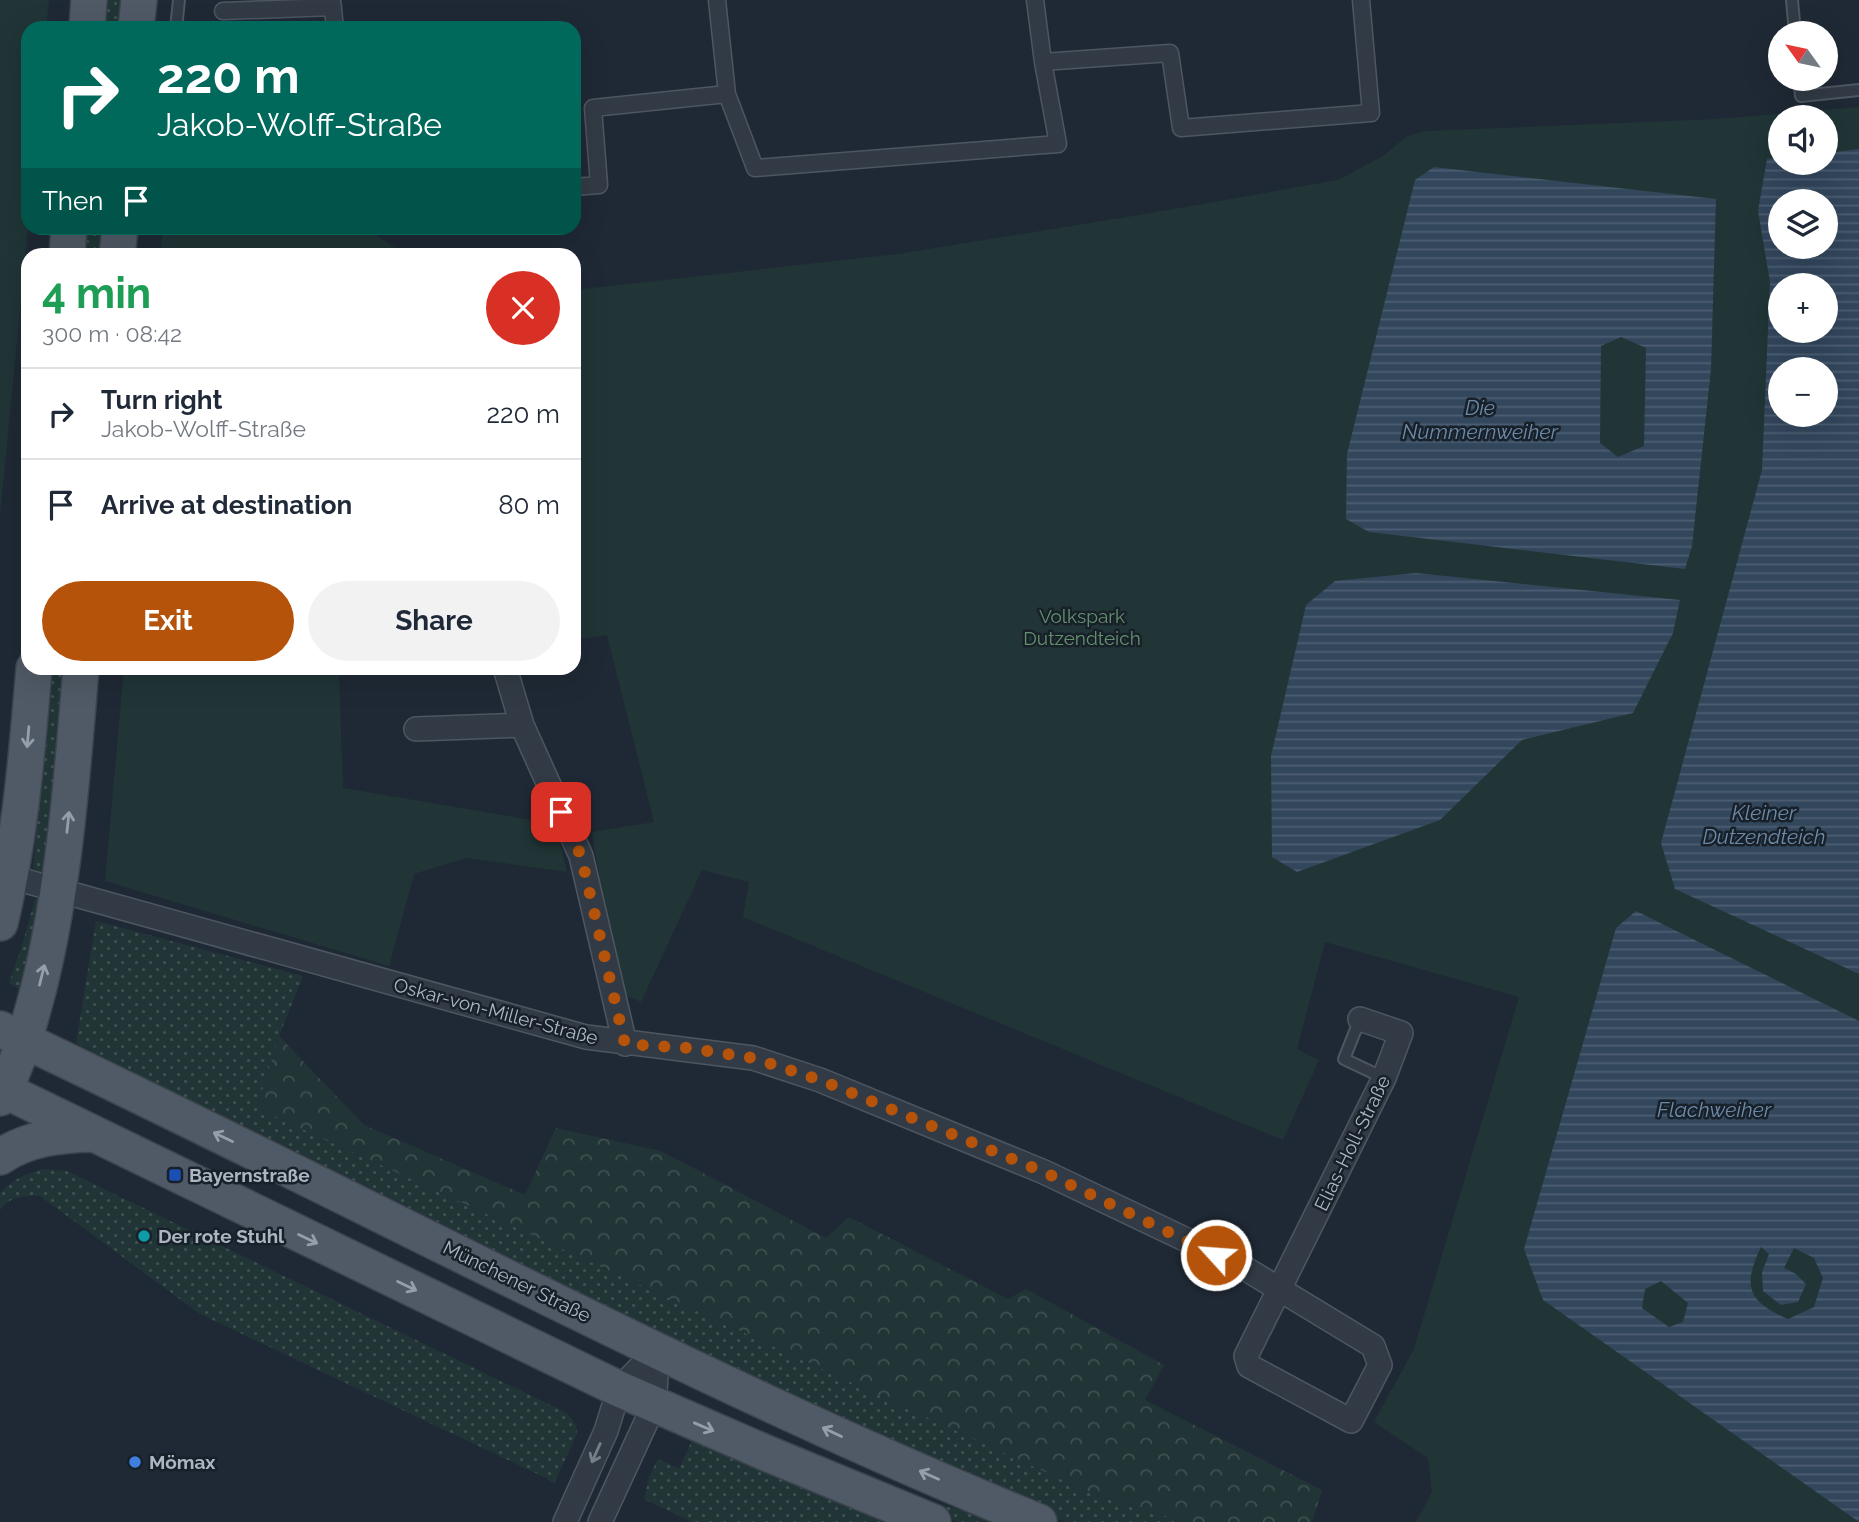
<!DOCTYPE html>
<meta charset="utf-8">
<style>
:root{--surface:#fff;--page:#f2f2f3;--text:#1f2937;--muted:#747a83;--line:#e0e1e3;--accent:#b45309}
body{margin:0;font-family:Raleway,sans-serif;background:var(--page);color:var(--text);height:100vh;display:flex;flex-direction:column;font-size:26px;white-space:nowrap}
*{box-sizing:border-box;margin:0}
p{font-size:23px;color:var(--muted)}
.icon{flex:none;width:38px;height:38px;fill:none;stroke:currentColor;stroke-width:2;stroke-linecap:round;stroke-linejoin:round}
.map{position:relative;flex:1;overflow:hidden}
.drawer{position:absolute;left:21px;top:248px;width:560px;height:427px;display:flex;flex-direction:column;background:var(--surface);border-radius:21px;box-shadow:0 7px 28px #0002}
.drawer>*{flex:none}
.banner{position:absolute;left:21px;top:21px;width:560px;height:214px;border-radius:21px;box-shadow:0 7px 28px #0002;background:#00695c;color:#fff;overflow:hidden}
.needle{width:46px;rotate:303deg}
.buttons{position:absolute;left:1768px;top:21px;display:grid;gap:14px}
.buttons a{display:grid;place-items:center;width:70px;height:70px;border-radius:50%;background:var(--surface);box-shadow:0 7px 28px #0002;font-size:35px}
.pin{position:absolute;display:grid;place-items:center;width:60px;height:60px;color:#fff;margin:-30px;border-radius:14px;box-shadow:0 4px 10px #0006}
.me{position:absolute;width:77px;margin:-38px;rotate:296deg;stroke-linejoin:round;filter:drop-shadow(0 0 5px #0008)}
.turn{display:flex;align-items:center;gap:24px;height:147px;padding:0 21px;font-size:32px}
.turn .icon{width:91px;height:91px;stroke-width:2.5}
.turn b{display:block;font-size:49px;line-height:60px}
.then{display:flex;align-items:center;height:66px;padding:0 21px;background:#0003;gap:14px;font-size:26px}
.round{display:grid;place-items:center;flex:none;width:74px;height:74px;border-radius:37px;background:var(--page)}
.head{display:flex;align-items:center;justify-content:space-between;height:119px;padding:0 21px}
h1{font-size:42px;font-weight:700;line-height:52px;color:#1e9e55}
.button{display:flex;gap:14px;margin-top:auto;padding:14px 21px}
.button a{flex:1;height:80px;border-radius:42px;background:var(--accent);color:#fff;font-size:28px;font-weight:700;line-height:80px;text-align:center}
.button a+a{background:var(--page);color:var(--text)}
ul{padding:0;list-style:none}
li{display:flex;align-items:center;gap:21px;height:91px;padding:0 21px;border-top:2px solid var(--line)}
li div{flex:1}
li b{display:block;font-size:26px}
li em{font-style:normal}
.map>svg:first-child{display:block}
</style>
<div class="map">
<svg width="1859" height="1522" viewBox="0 0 1859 1522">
<defs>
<pattern id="grass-dots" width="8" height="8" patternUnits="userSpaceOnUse" patternTransform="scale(1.75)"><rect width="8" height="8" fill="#213536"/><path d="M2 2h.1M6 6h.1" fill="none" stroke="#3f5051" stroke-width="1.8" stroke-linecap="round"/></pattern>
<pattern id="forest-crowns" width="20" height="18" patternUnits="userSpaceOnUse" patternTransform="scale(1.75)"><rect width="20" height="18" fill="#213536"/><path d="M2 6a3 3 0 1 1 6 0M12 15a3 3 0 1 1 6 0" fill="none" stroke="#3f5051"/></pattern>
<pattern id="water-rules" width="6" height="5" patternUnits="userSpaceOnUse" patternTransform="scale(1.75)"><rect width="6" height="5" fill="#32465c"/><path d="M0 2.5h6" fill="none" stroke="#4d5e72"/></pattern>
</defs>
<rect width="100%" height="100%" fill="#1f2935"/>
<path fill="url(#grass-dots)" d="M 99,0 L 127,0 L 125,28 L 97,28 Z
M 80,228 L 108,228 L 106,255 L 77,256 Z
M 44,669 L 70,669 L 47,874 L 42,874 L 33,868 L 41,776 Z
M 35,899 L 39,899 L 44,902 L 21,990 L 9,983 L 22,946 Z
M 96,921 L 303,976 L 279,1036 L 257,1108 L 1093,1494 L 1185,1522 L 1067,1522 L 1021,1506 L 423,1222 L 248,1129 L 76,1043 Z
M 45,1169 L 67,1171 L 567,1413 L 576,1425 L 577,1434 L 554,1484 L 546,1478 L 200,1314 L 40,1196 C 24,1196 10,1196 0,1210 L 0,1193 C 11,1180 29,1172 45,1169 Z
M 693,1438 L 907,1522 L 692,1522 L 644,1499 L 649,1477 L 658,1459 L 679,1469 Z
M 913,1497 L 996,1519 L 1005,1522 L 958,1522 L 911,1503 Z"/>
<path fill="url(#forest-crowns)" d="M 279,1036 L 364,1125 L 525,1195 L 556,1128 L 661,1151 L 826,1238 L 849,1217 L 1008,1299 L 1026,1289 L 1164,1365 L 1145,1400 L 1322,1490 L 1312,1522 L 1185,1522 L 1093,1494 L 257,1108 Z"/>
<path fill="#213536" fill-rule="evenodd" d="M 0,0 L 49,0 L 46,28 L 28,28 L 28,228 L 0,516 Z
M 1859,107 L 1859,1522 L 1416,1522 L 1432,1492 L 1428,1458 L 1374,1422 L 1414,1349 L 1519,997 L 1325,942 L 1297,1049 L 1319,1060 L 1283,1140 L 743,917 L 749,882 L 702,870 L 641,1002 L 618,992 L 592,832 L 654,822 L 607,635 L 574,640 L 574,290 L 898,254 L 1151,213 L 1338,180 L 1383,156 L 1407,136 L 1426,131 L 1717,119 ZM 1780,117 L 1825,117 L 1825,163 L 1780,163 ZM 1780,201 L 1825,201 L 1825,247 L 1780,247 ZM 1780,285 L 1825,285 L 1825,331 L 1780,331 ZM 1780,369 L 1825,369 L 1825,415 L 1780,415 Z
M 163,228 L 366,228 L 405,255 L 160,255 Z
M 124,668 L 370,669 L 339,675 L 343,788 L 555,824 L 567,872 L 466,858 L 414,874 L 389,966 L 105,881 Z"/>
<path fill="url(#water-rules)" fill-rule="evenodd" d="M 1859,149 L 1859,974 L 1675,889 L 1661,843 L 1762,470 L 1770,282 L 1758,211 L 1767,159 L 1780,157 L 1780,163 L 1825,163 L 1825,153 ZM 1780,201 L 1825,201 L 1825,247 L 1780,247 ZM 1780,285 L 1825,285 L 1825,331 L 1780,331 ZM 1780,369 L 1825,369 L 1825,415 L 1780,415 Z
M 1434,167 L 1716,199 L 1711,369 L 1692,546 L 1685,569 L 1369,532 L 1346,519 L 1347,454 L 1415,180 ZM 1621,337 L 1646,348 L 1644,446 L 1618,457 L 1600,443 L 1601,346 Z
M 1416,573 L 1680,600 L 1673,633 L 1633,713 L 1522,740 L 1440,820 L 1297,872 L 1272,857 L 1271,756 L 1306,605 L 1335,581 Z
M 1636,911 L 1859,1021 L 1859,1522 L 1543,1300 L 1524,1249 L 1616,928 ZM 1761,1247 L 1769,1254 L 1762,1272 L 1763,1291 L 1781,1305 L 1798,1302 L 1806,1284 L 1796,1274 L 1784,1268 L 1794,1248 L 1814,1258 L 1823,1278 L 1814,1307 L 1788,1319 C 1748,1302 1742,1286 1761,1247 ZM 1661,1281 L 1688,1303 L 1683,1322 L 1669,1327 L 1642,1308 L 1645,1289 Z"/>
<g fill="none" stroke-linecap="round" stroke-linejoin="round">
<g stroke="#4d5661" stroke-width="14">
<path id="service" d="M 1792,0 L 1795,33
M 176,28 L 179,0
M 1799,79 L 1801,96 L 1859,90
M 1360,1019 L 1344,1059 L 1384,1078"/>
</g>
<g stroke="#4d5661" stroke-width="19">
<path id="pedestrian" d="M 332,0 L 335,28
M 717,0 L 727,94
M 1035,0 L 1043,62
M 223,11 L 333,7
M 574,187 L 599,185 L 593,108 L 727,94 L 755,168 L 1058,144 L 1043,62 L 1170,53 L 1181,128 L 1371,113 L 1361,0"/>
</g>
<g stroke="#4d5661" stroke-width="26">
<path id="minor" d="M 505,668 L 522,725 L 581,856 L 625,1044
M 416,729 L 522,725
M 11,877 L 586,1037 L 753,1058 L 820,1080 L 1044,1172 L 1241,1266 L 1373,1346 L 1380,1365 L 1351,1421 L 1249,1366 L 1246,1356 L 1384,1078 L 1401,1033 L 1360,1019
M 565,1522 L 606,1431 L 619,1389 L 658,1349
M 600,1522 L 654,1405 L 658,1349"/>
</g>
<g stroke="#3c444f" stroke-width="38">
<path id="primary" d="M 87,28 L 89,0
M 136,28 L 139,0
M 67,256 L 69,228
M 117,256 L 120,228
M 0,923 C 20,839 27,754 34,668
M 0,1029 C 347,1192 684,1377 1039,1522
M 0,1088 L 619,1389 L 766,1453 L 933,1522
M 0,1098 C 19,1063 29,1025 39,987 C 65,882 72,776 81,668
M 0,1157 C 28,1138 59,1135 93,1134"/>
</g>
<use href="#service" stroke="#323b45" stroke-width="10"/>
<use href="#pedestrian" stroke="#323b45" stroke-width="16"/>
<use href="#minor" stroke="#323b45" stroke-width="23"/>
<use href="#primary" stroke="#505a66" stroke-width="35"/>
</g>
<defs><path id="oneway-shaft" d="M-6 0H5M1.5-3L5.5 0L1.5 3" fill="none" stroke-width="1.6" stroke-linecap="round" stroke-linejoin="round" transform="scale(1.75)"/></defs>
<g stroke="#959fac">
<use href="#oneway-shaft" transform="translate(28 737) rotate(95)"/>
<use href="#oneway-shaft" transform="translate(68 822) rotate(-84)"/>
<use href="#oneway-shaft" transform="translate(42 975) rotate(-76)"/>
<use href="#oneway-shaft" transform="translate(223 1137) rotate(-154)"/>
<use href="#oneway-shaft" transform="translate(308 1239) rotate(26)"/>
<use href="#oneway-shaft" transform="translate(407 1286) rotate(26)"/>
<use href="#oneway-shaft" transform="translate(704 1427) rotate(23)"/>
<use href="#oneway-shaft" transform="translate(832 1432) rotate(-155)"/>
<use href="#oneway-shaft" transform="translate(929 1475) rotate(-156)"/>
</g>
<use stroke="#757f8a" href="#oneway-shaft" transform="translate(596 1453) rotate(114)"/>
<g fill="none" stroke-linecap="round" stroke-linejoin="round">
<path stroke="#b45309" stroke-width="12" stroke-dasharray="0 21.6" d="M 561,812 L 581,856 L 625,1044 L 688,1048 L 753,1058 L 820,1080 L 1044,1172 L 1216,1255"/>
</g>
<rect fill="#1a4fb4" stroke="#18202a" stroke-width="2.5" x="168" y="1168" width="14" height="14" rx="3.5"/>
<circle fill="#0f9aa8" stroke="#18202a" stroke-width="2.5" cx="144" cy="1236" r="7"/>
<circle fill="#3f7fe0" stroke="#18202a" stroke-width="2.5" cx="135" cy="1462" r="7"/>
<g text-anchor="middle" stroke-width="5" stroke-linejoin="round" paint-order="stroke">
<g font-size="19" fill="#64926c" stroke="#18202a">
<text x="1082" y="623">Volkspark<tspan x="1082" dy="22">Dutzendteich</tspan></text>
</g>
<g font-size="19" fill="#acb6c3" stroke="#18202a">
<text transform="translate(496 1011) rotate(15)" y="7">Oskar-von-Miller-Straße</text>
<text transform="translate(1352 1143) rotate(-64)" y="7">Elias-Holl-Straße</text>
<text transform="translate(517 1281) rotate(26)" y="7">Münchener Straße</text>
</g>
<g font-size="19" font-weight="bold" fill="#acb6c3" stroke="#18202a" text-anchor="start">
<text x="189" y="1182">Bayernstraße</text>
<text x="158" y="1243">Der rote Stuhl</text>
<text x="149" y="1469">Mömax</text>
</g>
<g font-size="21" font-style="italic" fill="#6c89a7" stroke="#18202a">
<text x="1480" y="415">Die<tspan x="1480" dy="24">Nummernweiher</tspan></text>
<text x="1764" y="820">Kleiner<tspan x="1764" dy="24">Dutzendteich</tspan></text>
<text x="1714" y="1117">Flachweiher</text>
</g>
</g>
</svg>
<div class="buttons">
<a><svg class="needle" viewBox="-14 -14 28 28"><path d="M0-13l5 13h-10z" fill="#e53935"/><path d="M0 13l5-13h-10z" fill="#747a83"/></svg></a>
<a><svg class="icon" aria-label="sound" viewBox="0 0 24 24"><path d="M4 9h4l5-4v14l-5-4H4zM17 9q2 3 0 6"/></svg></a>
<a><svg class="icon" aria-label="layers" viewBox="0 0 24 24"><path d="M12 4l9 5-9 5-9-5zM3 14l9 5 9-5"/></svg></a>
<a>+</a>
<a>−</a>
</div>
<div class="pin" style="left:561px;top:812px;background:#d93025"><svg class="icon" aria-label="arrive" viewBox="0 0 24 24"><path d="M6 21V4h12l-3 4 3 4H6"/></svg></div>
<svg class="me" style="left:1216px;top:1255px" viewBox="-20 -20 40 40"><circle r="17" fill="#b45309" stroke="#fff" stroke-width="3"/><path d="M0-11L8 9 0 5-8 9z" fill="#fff"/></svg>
<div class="banner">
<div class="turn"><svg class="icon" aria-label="right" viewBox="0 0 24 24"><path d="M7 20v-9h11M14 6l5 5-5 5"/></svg><div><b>220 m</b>Jakob-Wolff-Straße</div></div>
<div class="then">Then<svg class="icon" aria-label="arrive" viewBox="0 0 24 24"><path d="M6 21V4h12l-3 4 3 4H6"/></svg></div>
</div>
<section class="drawer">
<div class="head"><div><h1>4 min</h1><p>300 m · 08:42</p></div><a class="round" style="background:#d93025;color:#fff"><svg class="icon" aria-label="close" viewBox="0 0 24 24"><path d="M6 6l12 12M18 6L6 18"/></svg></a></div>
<ul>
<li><svg class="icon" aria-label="right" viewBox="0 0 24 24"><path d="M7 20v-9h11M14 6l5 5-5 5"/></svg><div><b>Turn right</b><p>Jakob-Wolff-Straße</p></div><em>220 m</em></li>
<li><svg class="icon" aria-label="arrive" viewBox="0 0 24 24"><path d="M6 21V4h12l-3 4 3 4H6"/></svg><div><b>Arrive at destination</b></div><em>80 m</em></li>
</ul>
<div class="button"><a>Exit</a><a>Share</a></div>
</section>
</div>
